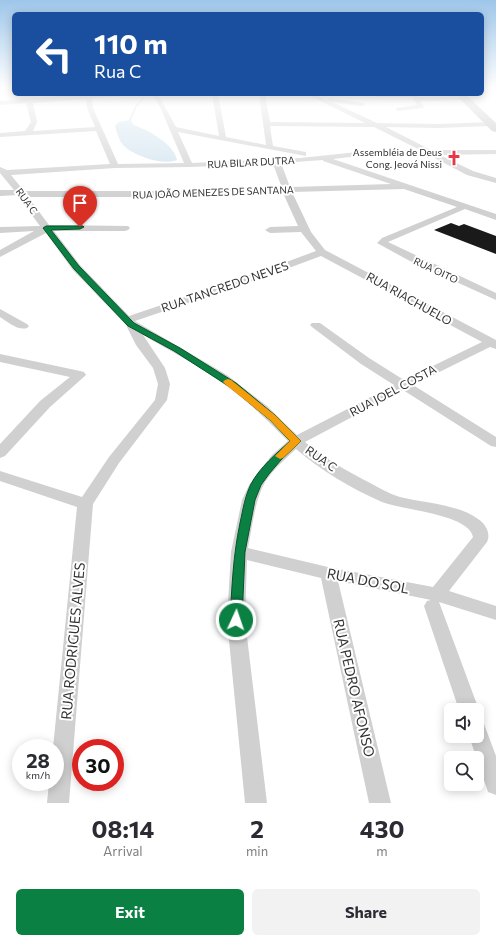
<!DOCTYPE html>
<meta charset="utf-8">
<style>
:root{--surface:#fff;--page:#f2f2f3;--text:#2b2b33;--muted:#7c7c81;--accent:#0b8043}
body{margin:0;font-family:Commissioner,sans-serif;background:var(--page);color:var(--text);height:100vh;display:flex;flex-direction:column;font-size:15px;white-space:nowrap}
*{box-sizing:border-box;margin:0}
p{font-size:13px;color:var(--muted)}
.icon{flex:none;width:22px;height:22px;fill:none;stroke:currentColor;stroke-width:2;stroke-linecap:round;stroke-linejoin:round}
.map{position:relative;height:803px;overflow:hidden}
.side{display:flex;flex-direction:column;background:var(--surface);flex:1}
.side>*{flex:none}
.guide{position:absolute;left:12px;top:12px;width:472px;height:84px;border-radius:6px;box-shadow:0 2px 10px #0003;background:#1a4fa0;color:#fff;overflow:hidden}
.controls{position:absolute;left:444px;top:703px;display:grid;gap:8px}
.controls a{display:grid;place-items:center;width:40px;height:40px;border-radius:6px;background:var(--surface);box-shadow:0 2px 10px #0003;font-size:20px}
.speed{position:absolute;left:12px;top:739px;display:flex;gap:8px;font-size:20px;font-weight:700;text-align:center}
.speed>*{display:grid;place-content:center;width:52px;height:52px;border-radius:50%;background:var(--surface);box-shadow:0 2px 10px #0003;line-height:1}
.speed small{font-size:10px;font-weight:400}
.speed .limit{border:6px solid #d22;background:#fff;color:#111}
.pin{position:absolute;display:grid;place-items:center;width:34px;height:34px;color:#fff;margin:-41px -17px;border-radius:50% 50% 50% 0;rotate:-45deg;box-shadow:0 0 4px #0007}
.pin .icon{rotate:45deg}
.me{position:absolute;width:44px;margin:-22px;rotate:3deg;stroke-linejoin:round;filter:drop-shadow(0 0 3px #0008)}
.turn{display:flex;align-items:center;gap:14px;height:84px;padding:0 16px;font-size:18px}
.turn .icon{width:52px;height:52px;stroke-width:2.5}
.turn b{display:block;font-size:28px;line-height:34px}
.eta{display:flex;justify-content:space-evenly;align-items:center;height:68px;text-align:center}
.eta b{font-size:24px;font-weight:700;line-height:28px}
.cta{display:flex;gap:8px;margin-top:auto;padding:8px 16px}
.cta a{flex:1;height:46px;border-radius:6px;background:var(--accent);color:#fff;font-size:16px;font-weight:700;line-height:46px;text-align:center}
.cta a+a{background:var(--page);color:var(--text)}
.map>svg:first-child{display:block}
</style>
<div class="map">
<svg width="496" height="803" viewBox="0 0 496 803">
<rect width="100%" height="100%" fill="#fff"/>
<path fill="#cfe2ee" d="M 130,120 L 134,125 C 148,130 174,144 177,160 C 163,166 135,156 124,146 C 119,141 117,133 115,126 L 119,122 Z"/>
<g fill="none" stroke-linecap="round" stroke-linejoin="round">
<path stroke="#cfe2ee" stroke-width="2" d="M 130,120 L 136,106 L 144,98"/>
</g>
<path fill="#1a1a1a" d="M 451,223 L 459,226 L 464,224 L 496,236 L 496,254 L 434,230 Z"/>
<g fill="none" stroke-linecap="round" stroke-linejoin="round">
<path fill="#d0d0d0" fill-rule="evenodd" d="M 85,94 L 131,94 L 128,96 L 92,98 L 93,108 L 118,164 L 184,163 L 160,107 L 152,94 L 158,94 L 176,127 L 219,136 L 212,94 L 218,94 L 226,137 L 266,145 L 259,94 L 265,94 L 270,122 L 365,123 L 306,94 L 314,94 L 326,100 L 329,98 L 364,103 L 364,105 L 362,106 L 332,102 L 377,123 L 438,124 L 491,122 L 494,124 L 491,126 L 438,128 L 386,127 L 431,150 L 496,150 L 496,154 L 440,155 L 473,171 L 496,178 L 496,183 L 467,175 L 429,155 L 367,155 L 333,159 L 496,214 L 496,220 L 465,209 L 388,242 L 496,293 L 496,300 L 408,260 L 377,243 L 382,238 L 457,207 L 404,189 L 292,192 L 311,232 L 325,250 L 496,340 L 496,349 L 490,347 L 413,385 L 496,437 L 496,447 L 491,446 L 403,390 L 305,442 C 325,459 349,472 372,484 C 381,489 390,494 400,497 C 423,503 458,504 478,519 C 486,524 491,534 487,542 L 449,591 L 496,606 L 496,620 L 439,602 L 479,710 L 477,714 L 477,710 L 459,710 L 424,606 L 427,601 L 431,600 L 338,581 L 391,803 L 369,803 L 321,578 L 247,560 L 245,620 L 267,803 L 245,803 L 227,620 L 231,552 L 242,500 L 249,485 L 272,455 L 288,441 C 269,422 250,403 229,388 C 202,367 172,352 143,335 L 165,368 L 170,384 L 167,400 L 119,463 L 93,504 L 69,803 L 47,803 L 49,782 L 55,782 L 55,748 L 53,748 L 77,507 L 0,481 L 0,471 L 82,497 L 109,457 L 155,400 L 158,384 L 153,368 L 136,345 L 126,325 L 72,269 L 46,233 L 0,257 L 0,250 L 34,231 L 0,233 L 0,227 L 40,226 L 17,195 L 0,196 L 0,190 L 14,190 L 0,173 L 0,167 L 7,170 L 110,164 L 96,131 L 0,137 L 0,133 L 25,131 L 31,122 L 26,103 L 0,105 L 0,101 ZM 86,99 L 87,108 L 95,127 L 33,131 L 37,122 L 33,103 ZM 270,126 L 374,127 L 420,150 L 367,151 L 300,158 L 192,163 L 178,132 L 306,156 L 306,152 L 273,146 ZM 323,160 L 323,161 L 391,184 L 290,187 L 281,163 ZM 273,164 L 282,188 L 173,191 L 24,191 L 11,175 L 115,168 L 189,167 ZM 283,193 L 298,226 L 270,227 L 265,230 L 270,233 L 301,232 L 316,251 L 262,271 L 129,316 L 80,265 L 54,231 L 125,231 L 128,230 L 130,228 L 128,226 L 49,225 L 28,197 L 173,197 ZM 321,256 L 482,342 L 404,380 L 369,358 L 320,323 L 312,323 L 310,325 L 312,327 L 361,364 L 394,385 L 297,435 L 267,406 L 227,375 L 135,321 L 270,275 ZM 296,449 C 320,470 352,489 382,502 C 402,510 469,514 473,537 L 433,587 L 328,567 L 248,548 C 252,528 254,507 262,488 C 269,473 284,460 296,449 Z
M 376,94 L 416,94 L 418,97 L 464,96 L 467,98 L 464,100 L 420,101 L 424,107 L 423,108 L 398,111 L 396,110 L 396,108 L 417,105 L 412,97 L 378,97 L 376,96 Z
M 0,309 L 27,324 L 29,326 L 27,328 C 18,331 8,322 0,317 Z
M 0,354 L 80,371 L 84,372 L 86,375 L 50,407 L 5,456 L 0,458 L 0,444 L 40,401 L 70,377 L 0,362 Z
M 477,722 L 484,724 L 496,756 L 496,795 L 488,792 L 469,736 L 477,736 Z"/>
<path fill="#bdbdbd" fill-rule="evenodd" d="M 455,94 L 465,94 L 496,123 L 496,132 L 492,131 Z"/>
</g>
<linearGradient id="sky" x2="0" y2="1"><stop stop-color="#9ec6ea"/><stop offset="0.44" stop-color="#fff"/><stop offset="1" stop-color="#fff" stop-opacity="0"/></linearGradient>
<rect width="496" height="200" fill="url(#sky)"/>
<path fill="#0b8043" stroke="#07532c" d="M 46,226 L 83,226 L 84,227 L 80,229 L 51,230 L 79,266 L 134,323 L 180,348 L 236,383 L 276,416 L 301,441 L 281,460 L 269,474 L 261,485 L 255,500 L 245,552 L 242,620 L 241,624 L 236,626 L 232,624 L 230,620 C 232,586 233,556 240,523 C 243,509 245,496 251,484 C 260,467 276,454 290,441 L 270,420 L 230,387 L 174,351 L 128,326 L 74,269 L 43,228 Z"/>
<path fill="#f59e0b" d="M 228,379 L 231,380 L 276,416 L 301,441 L 299,443 L 283,458 L 280,459 L 275,456 L 290,441 L 270,420 L 225,384 L 223,382 L 225,380 Z"/>
<defs>
<g id="church-bare" transform="scale(1.2)"><path d="M-1.2-6h2.4v3.5h3.3v2.4h-3.3V6h-2.4V-.1h-3.3v-2.4h3.3Z" fill="#e63946" stroke="#fff" stroke-width="2.5" paint-order="stroke"/></g>
</defs>
<g fill-rule="evenodd">
<use href="#church-bare" x="454" y="158"/>
</g>
<g text-anchor="middle" stroke-width="4" stroke-linejoin="round" paint-order="stroke">
<g font-size="10" fill="#333" stroke="#fff" text-anchor="end">
<text x="442" y="156">Assembléia de Deus<tspan x="442" dy="12">Cong. Jeová Nissi</tspan></text>
</g>
<g font-size="10" fill="#333" stroke="#fff">
<text transform="translate(251 162) rotate(-3)" y="4">RUA BILAR DUTRA</text>
<text transform="translate(213 192) rotate(-2)" y="4">RUA JOÃO MENEZES DE SANTANA</text>
<text transform="translate(27 201) rotate(54)" y="4">RUA C</text>
<text transform="translate(436 270) rotate(25)" y="4">RUA OITO</text>
</g>
<g font-size="12" fill="#333" stroke="#fff">
<text transform="translate(225 287) rotate(-19)" y="4">RUA TANCREDO NEVES</text>
<text transform="translate(409 299) rotate(29)" y="4">RUA RIACHUELO</text>
<text transform="translate(393 391) rotate(-28)" y="4">RUA JOEL COSTA</text>
<text transform="translate(321 459) rotate(35)" y="4">RUA C</text>
</g>
<g font-size="14" fill="#333" stroke="#fff">
<text transform="translate(368 581) rotate(11)" y="5">RUA DO SOL</text>
<text transform="translate(73 641) rotate(-85)" y="5">RUA RODRIGUES ALVES</text>
<text transform="translate(354 688) rotate(77)" y="5">RUA PEDRO AFONSO</text>
</g>
</g>
</svg>
<div class="controls">
<a><svg class="icon" aria-label="sound" viewBox="0 0 24 24"><path d="M4 9h4l5-4v14l-5-4H4zM17 9q2 3 0 6"/></svg></a>
<a><svg class="icon" aria-label="search" viewBox="0 0 24 24"><circle cx="10" cy="10" r="6"/><path d="M15 15l6 6"/></svg></a>
</div>
<div class="speed"><div>28<small>km/h</small></div><div class="limit">30</div></div>
<div class="pin" style="left:80px;top:227px;background:#d93025"><svg class="icon" aria-label="arrive" viewBox="0 0 24 24"><path d="M6 21V4h12l-3 4 3 4H6"/></svg></div>
<svg class="me" style="left:236px;top:620px" viewBox="-20 -20 40 40"><circle r="17" fill="#0b8043" stroke="#fff" stroke-width="3"/><path d="M0-11L8 9 0 5-8 9z" fill="#fff"/></svg>
<div class="guide">
<div class="turn"><svg class="icon" aria-label="left" viewBox="0 0 24 24"><path d="M17 20v-9H6M10 6l-5 5 5 5"/></svg><div><b>110 m</b>Rua C</div></div>
</div>
</div>
<section class="side">
<div class="eta">
<div><b>08:14</b><p>Arrival</p></div>
<div><b>2</b><p>min</p></div>
<div><b>430</b><p>m</p></div>
</div>
<div class="cta"><a>Exit</a><a>Share</a></div>
</section>
